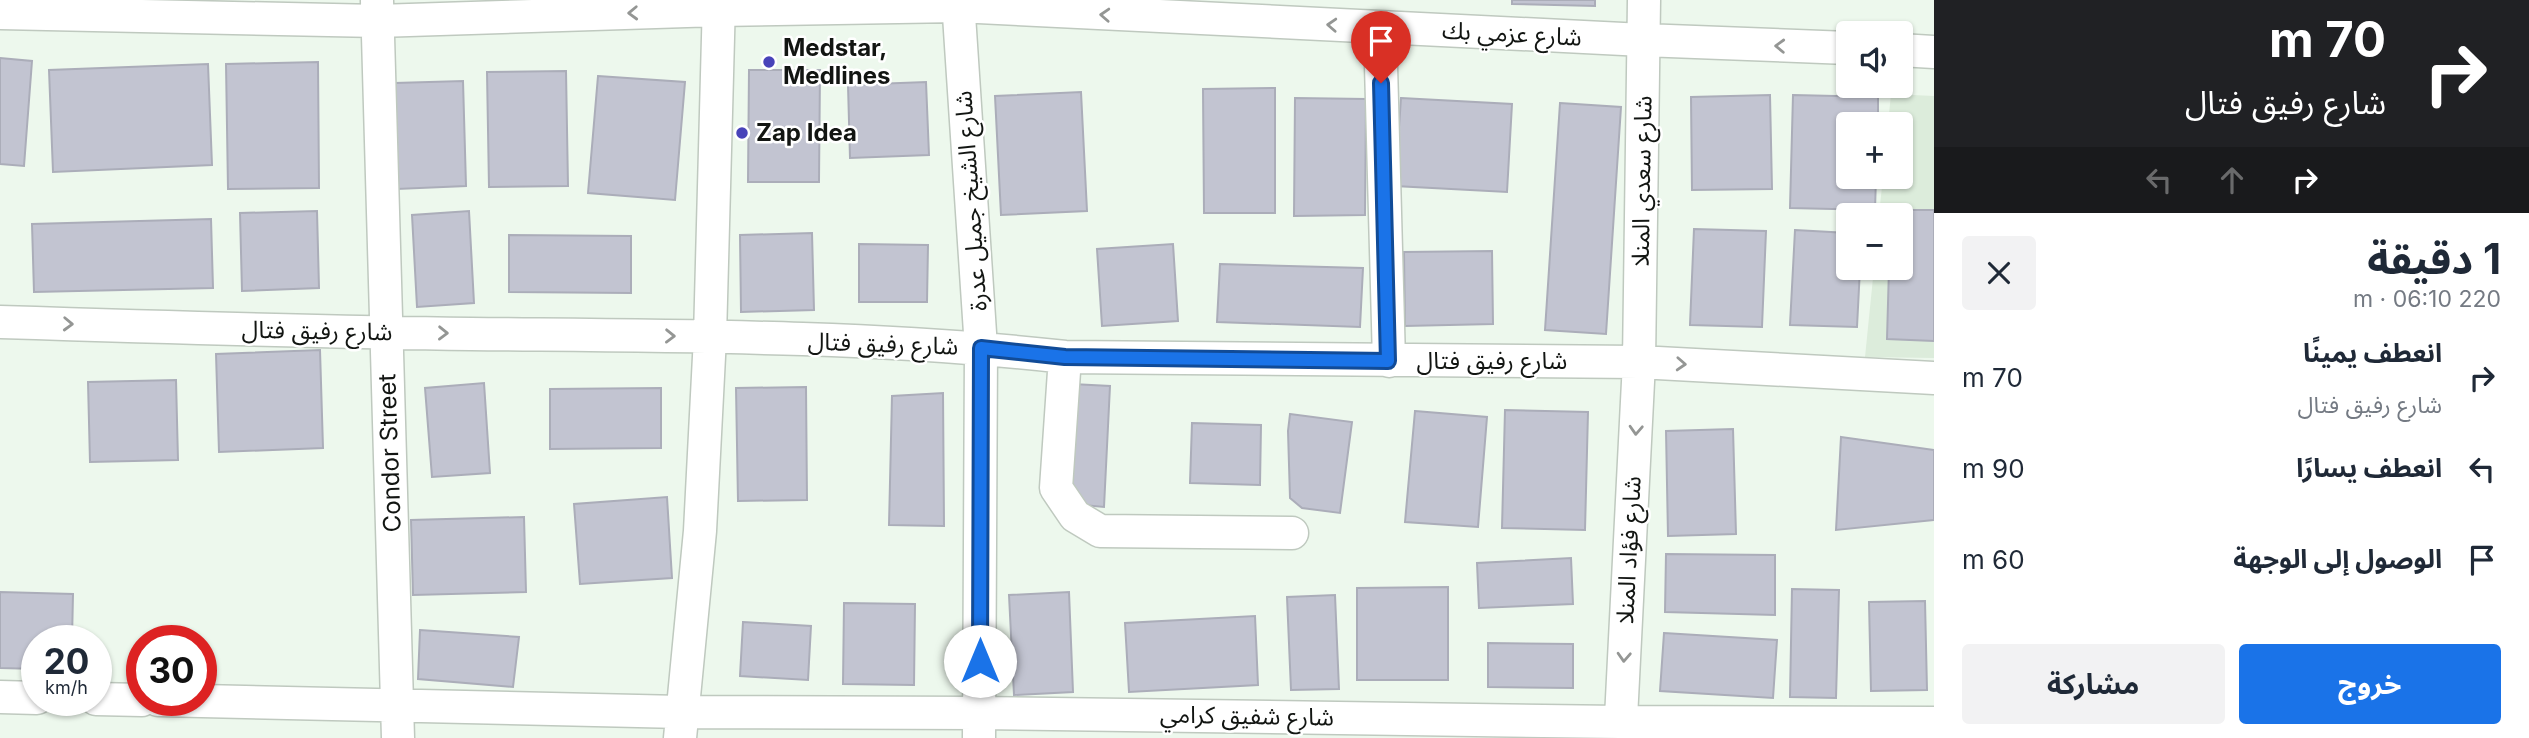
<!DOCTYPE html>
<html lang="ar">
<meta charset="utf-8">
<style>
:root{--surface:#fff;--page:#f2f2f3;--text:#1f2937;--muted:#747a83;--accent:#1a73e8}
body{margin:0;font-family:Inter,"Noto Sans Arabic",sans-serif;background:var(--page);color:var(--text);direction:rtl;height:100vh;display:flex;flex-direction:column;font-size:26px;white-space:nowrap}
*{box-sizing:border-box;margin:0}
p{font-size:23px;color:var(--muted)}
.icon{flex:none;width:38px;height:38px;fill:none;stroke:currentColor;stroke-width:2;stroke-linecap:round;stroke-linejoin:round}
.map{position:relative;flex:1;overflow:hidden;direction:ltr}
.details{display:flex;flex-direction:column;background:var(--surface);width:595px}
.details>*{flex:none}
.top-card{background:#202124;color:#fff;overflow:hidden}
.buttons{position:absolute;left:1836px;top:21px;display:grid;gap:14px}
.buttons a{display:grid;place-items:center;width:77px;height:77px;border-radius:7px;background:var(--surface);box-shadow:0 2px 5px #0004;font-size:35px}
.speed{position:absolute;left:21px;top:625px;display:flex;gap:14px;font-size:35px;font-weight:700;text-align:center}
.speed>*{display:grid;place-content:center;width:91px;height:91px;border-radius:50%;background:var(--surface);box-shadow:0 2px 5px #0004;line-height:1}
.speed small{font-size:18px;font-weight:400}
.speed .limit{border:10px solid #d22;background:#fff;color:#111}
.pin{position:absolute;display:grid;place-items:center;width:60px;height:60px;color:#fff;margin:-72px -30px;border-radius:50% 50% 50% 0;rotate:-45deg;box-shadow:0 0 7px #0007}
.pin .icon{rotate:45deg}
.me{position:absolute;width:77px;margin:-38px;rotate:0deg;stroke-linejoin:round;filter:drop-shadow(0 0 5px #0008)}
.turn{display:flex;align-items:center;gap:24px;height:147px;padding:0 28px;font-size:32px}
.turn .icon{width:91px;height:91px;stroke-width:2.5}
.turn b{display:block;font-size:49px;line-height:60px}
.lanes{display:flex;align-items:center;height:66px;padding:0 28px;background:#0003;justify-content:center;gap:35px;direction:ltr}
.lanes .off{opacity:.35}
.round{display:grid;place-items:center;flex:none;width:74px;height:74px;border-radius:7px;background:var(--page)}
.headline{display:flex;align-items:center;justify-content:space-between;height:119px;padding:0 28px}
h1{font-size:42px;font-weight:700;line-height:52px}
.primary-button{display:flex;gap:14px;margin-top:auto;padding:14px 28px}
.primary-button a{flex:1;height:80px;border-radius:7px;background:var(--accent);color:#fff;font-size:28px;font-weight:700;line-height:80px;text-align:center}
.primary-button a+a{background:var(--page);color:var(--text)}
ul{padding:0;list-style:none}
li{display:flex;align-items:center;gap:21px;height:91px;padding:0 28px}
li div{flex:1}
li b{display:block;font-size:26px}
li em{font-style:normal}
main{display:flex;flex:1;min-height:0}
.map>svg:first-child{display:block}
</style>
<main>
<section class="details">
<div class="top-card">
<div class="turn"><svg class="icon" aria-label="right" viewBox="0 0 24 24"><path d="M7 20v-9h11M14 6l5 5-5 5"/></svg><div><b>70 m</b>شارع رفيق فتال</div></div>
<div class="lanes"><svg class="icon off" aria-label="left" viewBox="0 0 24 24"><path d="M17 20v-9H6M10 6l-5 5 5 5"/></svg><svg class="icon off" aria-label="ahead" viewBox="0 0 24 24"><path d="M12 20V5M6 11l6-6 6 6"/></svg><svg class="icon" aria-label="right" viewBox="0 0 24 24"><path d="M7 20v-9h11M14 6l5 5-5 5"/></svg></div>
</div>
<div class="headline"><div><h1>1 دقيقة</h1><p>220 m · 06:10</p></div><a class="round"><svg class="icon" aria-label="close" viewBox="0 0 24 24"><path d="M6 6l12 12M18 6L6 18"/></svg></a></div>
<ul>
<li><svg class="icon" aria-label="right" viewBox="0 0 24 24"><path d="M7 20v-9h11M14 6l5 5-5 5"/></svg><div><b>انعطف يمينًا</b><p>شارع رفيق فتال</p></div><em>70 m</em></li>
<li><svg class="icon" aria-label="left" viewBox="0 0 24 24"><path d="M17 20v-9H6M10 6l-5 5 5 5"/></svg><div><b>انعطف يسارًا</b></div><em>90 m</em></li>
<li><svg class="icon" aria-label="arrive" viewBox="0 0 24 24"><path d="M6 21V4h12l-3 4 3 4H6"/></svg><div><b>الوصول إلى الوجهة</b></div><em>60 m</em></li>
</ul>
<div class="primary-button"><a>خروج</a><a>مشاركة</a></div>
</section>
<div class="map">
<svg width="1934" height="738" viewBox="0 0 1934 738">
<rect width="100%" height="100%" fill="#edf8ed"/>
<path fill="#dcecdb" d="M 1891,94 L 1934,96 L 1934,358 L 1865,357 L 1874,268 L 1900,268 L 1900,215 L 1879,215 L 1883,177 L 1900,177 L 1900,124 L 1888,124 Z"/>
<path fill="#c2c4d1" stroke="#abadb9" stroke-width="2" d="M 1512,0 L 1595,0 L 1595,6 L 1512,4 Z
M 0,58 L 32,61 L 24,166 L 0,164 Z
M 318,62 L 319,188 L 228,189 L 226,64 Z
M 208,64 L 212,165 L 53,172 L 49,70 Z
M 749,70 L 820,70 L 819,182 L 748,182 Z
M 566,71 L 568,186 L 489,187 L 487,72 Z
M 598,76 L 685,82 L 675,200 L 588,193 Z
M 463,81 L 466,186 L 397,189 L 395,83 Z
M 926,82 L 929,155 L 850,158 L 848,85 Z
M 1275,88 L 1275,213 L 1204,213 L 1203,89 Z
M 1081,92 L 1087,211 L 1001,215 L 995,96 Z
M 1770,95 L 1772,189 L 1692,190 L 1691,97 Z
M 1793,95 L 1878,97 L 1878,124 L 1848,124 L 1848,177 L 1876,177 L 1875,210 L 1790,208 Z
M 1295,98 L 1366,99 L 1365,215 L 1294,216 Z
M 1401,98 L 1512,104 L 1507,192 L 1395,186 Z
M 1560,103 L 1621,107 L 1606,334 L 1545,330 Z
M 1891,210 L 1934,210 L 1934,341 L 1887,339 L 1889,268 L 1900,268 L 1900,215 L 1890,215 Z
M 317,211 L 319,288 L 242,291 L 240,213 Z
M 469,211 L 474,303 L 417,307 L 412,215 Z
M 211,219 L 213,288 L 34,292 L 32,224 Z
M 1694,229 L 1766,231 L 1762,327 L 1690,325 Z
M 1795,230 L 1848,233 L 1848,268 L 1860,268 L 1857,327 L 1790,325 Z
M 812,233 L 814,310 L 741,312 L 740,235 Z
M 509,235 L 631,236 L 631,293 L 509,292 Z
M 859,244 L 928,245 L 927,302 L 859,302 Z
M 1173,244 L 1178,321 L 1102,326 L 1097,249 Z
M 1492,251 L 1493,324 L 1405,326 L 1404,252 Z
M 1220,264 L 1363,268 L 1360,327 L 1217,322 Z
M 320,350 L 323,448 L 219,452 L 216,354 Z
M 176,380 L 178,460 L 90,462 L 88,382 Z
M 484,383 L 490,473 L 432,477 L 425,388 Z
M 1072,384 L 1110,386 L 1104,507 L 1083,505 L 1066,492 Z
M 806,387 L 807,500 L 738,501 L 736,388 Z
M 661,388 L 661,448 L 550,449 L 550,389 Z
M 943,393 L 944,526 L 889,525 L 892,396 Z
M 1505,410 L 1588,412 L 1585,530 L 1502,528 Z
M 1415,411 L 1487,417 L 1478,527 L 1405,522 Z
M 1290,414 L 1352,422 L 1340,513 L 1302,508 L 1290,498 L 1288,431 Z
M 1192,423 L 1261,425 L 1260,485 L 1190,483 Z
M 1733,429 L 1736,534 L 1668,536 L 1666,431 Z
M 1841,437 L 1934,450 L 1934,520 L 1836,530 Z
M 667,497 L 672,578 L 580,584 L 574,504 Z
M 524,517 L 526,592 L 413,595 L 411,520 Z
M 1666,554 L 1775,555 L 1775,615 L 1665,612 Z
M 1571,558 L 1573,604 L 1479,608 L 1477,563 Z
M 1448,587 L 1448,680 L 1357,680 L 1357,588 Z
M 1792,589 L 1839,590 L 1836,698 L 1790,697 Z
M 0,592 L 73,594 L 72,640 L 37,640 L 37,669 L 0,668 Z
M 1069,592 L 1073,692 L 1014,695 L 1009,595 Z
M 1335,595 L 1339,689 L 1291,690 L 1287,597 Z
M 1925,601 L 1927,690 L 1871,691 L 1869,602 Z
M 844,603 L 915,604 L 914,685 L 843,684 Z
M 1255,616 L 1258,685 L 1129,692 L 1125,623 Z
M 743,622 L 811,626 L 808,680 L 740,676 Z
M 420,630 L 519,637 L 513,687 L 418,679 Z
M 1664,633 L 1777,640 L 1773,698 L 1660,691 Z
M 1488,643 L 1573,644 L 1573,688 L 1488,687 Z"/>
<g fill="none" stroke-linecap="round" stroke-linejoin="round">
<g stroke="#bfc9bf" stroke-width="35">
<path id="minor" d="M 958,0 L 981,348 L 979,738
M 377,1 L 398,738
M 0,13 L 378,21 L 718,10 L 958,6 L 1643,40 L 1848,48
M 1380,28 L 1389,361
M 1900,50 L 1934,52
M 0,322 C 157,327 314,332 471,334 C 669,336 868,335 1065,357 L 1639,362 L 1934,378
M 1065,357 L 1056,488 L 1075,516 L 1100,531 L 1292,533
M 0,697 L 37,698
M 96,699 L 142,700
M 158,700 L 681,712 L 979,713 L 1620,722 L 1934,723
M 680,738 L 700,531 L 710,337 L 719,0
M 1620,738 L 1639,362 L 1644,0"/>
</g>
<use href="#minor" stroke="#fff" stroke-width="32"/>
</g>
<defs><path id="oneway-chevron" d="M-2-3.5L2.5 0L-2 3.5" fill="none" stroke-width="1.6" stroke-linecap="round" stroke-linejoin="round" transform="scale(1.75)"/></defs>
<g stroke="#949694">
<use href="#oneway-chevron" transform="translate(633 13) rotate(178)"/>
<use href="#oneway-chevron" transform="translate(1105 15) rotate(-177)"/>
<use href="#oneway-chevron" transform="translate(1332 25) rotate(-177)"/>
<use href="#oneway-chevron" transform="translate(1780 46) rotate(-178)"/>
<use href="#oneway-chevron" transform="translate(68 324) rotate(2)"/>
<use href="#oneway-chevron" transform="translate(443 333) rotate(1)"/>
<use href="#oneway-chevron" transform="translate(670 336) rotate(1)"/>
<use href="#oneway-chevron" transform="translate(1681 364) rotate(3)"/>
<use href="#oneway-chevron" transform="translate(1636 430) rotate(93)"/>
<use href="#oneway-chevron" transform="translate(1624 657) rotate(93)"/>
</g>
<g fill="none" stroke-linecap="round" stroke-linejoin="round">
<g stroke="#114b97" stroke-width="18">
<path id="route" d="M 980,661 L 981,348 L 1065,357 L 1388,361 L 1381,83"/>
</g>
<use href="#route" stroke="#1a73e8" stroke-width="12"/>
</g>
<g fill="#4843b9" stroke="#fff" stroke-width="2.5">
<circle cx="769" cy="62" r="7"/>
<circle cx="742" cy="133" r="7"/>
</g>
<g text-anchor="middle" stroke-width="5" stroke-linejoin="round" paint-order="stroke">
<g font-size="24" fill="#121512" stroke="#fff">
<text transform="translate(1512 34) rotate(3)" y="8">شارع عزمي بك</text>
<text transform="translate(1642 181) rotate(-89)" y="8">شارع سعدي المنلا</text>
<text transform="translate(971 201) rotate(-94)" y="8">شارع الشيخ جميل عدرة</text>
<text transform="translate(317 331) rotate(1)" y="8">شارع رفيق فتال</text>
<text transform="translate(883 344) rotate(2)" y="8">شارع رفيق فتال</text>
<text x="1492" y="369">شارع رفيق فتال</text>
<text transform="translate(390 453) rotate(-92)" y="8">Condor Street</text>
<text transform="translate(1629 550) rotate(-87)" y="8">شارع فؤاد المنلا</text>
<text transform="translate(1247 716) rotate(1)" y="8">شارع شفيق كرامي</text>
</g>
<g font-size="24" font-weight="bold" fill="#121512" stroke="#fff" text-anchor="start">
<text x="783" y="56">Medstar,<tspan x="783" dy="28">Medlines</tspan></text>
<text x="756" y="141">Zap Idea</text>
</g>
</g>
</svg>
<div class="buttons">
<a><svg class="icon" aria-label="sound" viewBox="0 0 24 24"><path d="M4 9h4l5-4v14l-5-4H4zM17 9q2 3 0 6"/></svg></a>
<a>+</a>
<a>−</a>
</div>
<div class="speed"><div>20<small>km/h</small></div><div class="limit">30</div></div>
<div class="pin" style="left:1381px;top:83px;background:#d93025"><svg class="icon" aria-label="arrive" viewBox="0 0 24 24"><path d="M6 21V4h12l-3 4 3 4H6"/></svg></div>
<svg class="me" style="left:980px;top:661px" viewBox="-20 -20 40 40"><circle r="19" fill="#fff"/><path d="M0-13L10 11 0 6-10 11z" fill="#1a73e8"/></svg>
</div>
</main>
